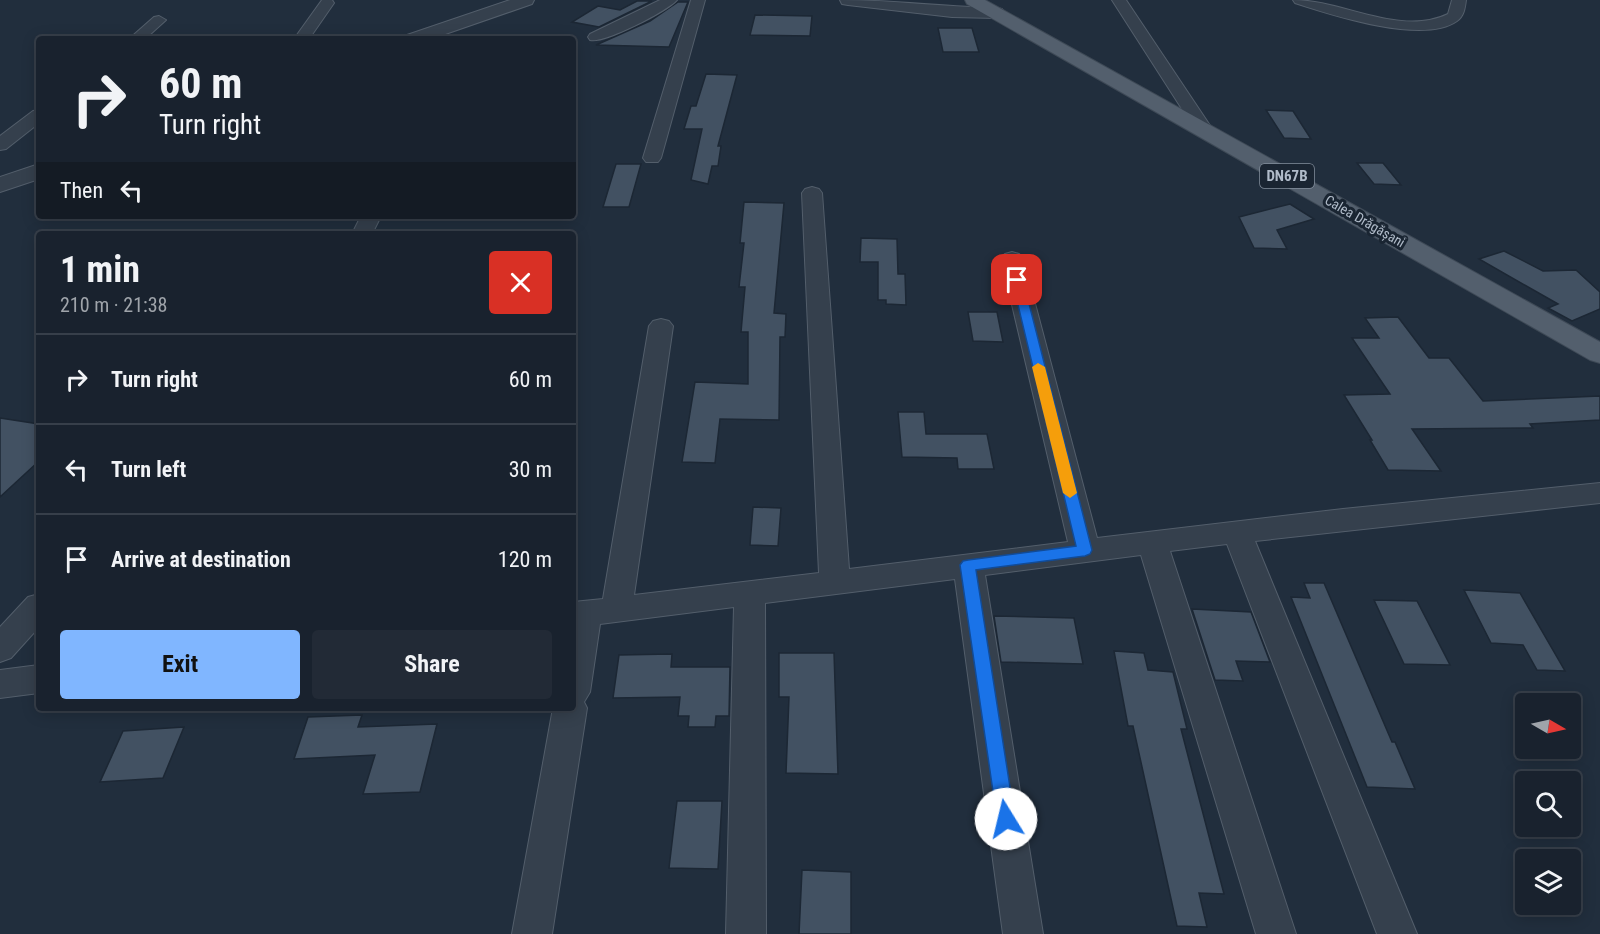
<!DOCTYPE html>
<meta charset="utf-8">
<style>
:root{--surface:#19222e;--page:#222a36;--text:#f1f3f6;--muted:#9fa4aa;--line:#373f4a;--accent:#80b6ff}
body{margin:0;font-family:"Roboto Condensed",sans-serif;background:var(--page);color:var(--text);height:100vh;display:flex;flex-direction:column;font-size:22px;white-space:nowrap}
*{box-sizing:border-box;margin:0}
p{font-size:20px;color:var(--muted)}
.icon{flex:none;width:33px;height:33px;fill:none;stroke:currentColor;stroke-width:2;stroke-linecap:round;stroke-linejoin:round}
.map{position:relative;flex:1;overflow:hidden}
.sheet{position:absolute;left:36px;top:231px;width:540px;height:480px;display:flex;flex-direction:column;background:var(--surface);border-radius:6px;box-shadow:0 3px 15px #0003,0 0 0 2px var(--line)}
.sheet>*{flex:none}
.banner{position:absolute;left:36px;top:36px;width:540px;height:183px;border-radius:6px;box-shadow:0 3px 15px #0003,0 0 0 2px var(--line);background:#19222e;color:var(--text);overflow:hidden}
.needle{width:39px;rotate:99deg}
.fabs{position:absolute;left:1515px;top:693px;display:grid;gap:12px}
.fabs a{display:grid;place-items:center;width:66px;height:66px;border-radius:6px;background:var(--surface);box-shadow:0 3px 15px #0003,0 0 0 2px var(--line);font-size:30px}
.pin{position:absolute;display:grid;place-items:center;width:51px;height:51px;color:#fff;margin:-26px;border-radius:12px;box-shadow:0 3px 9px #0006}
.me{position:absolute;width:66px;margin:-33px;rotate:351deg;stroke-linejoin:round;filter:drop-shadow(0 0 4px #0008)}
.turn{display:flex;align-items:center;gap:21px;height:126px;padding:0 24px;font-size:27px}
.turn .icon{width:78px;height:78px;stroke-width:2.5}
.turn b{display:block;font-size:42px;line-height:51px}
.then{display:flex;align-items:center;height:57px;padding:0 24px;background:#0003;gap:12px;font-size:22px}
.round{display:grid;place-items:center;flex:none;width:63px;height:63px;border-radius:6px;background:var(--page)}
.headline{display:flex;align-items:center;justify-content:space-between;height:102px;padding:0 24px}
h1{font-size:36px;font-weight:700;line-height:45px}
.action{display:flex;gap:12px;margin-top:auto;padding:12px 24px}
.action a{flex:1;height:69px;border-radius:6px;background:var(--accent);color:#111;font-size:24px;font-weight:700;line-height:69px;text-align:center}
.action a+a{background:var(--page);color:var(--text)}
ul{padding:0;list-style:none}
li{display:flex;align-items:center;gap:18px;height:90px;padding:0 24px;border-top:2px solid var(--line)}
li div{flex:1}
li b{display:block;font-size:22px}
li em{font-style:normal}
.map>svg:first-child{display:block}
</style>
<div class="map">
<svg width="1600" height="934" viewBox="0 0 1600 934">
<rect width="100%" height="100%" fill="#212e3d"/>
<path fill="#425162" stroke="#1c2734" stroke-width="1.5" d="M 637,1 L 652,1 L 599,27 L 572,22 L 598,6 L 620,10 Z
M 678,2 L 688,2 L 669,47 L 596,45 L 650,21 Z
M 755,15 L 812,16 L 810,36 L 750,35 Z
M 938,28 L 972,28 L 979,52 L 943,52 Z
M 706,74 L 737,75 L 718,146 L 721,146 L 718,166 L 712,166 L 708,184 L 691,180 L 702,129 L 684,129 L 691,106 L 696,106 Z
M 1266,110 L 1293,111 L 1311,139 L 1284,138 Z
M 1357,163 L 1383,163 L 1401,185 L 1374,184 Z
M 616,164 L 641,164 L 629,207 L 603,207 Z
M 744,202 L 784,203 L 774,313 L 786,314 L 785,337 L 780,337 L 779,420 L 720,419 L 715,463 L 682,462 L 695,382 L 748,384 L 748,332 L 741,332 L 745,287 L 739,287 L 744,243 L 740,243 Z
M 1290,204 L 1314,219 L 1277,230 L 1287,249 L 1254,248 L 1239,217 Z
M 861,238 L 897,239 L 898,274 L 905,274 L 906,305 L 886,304 L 886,300 L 878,300 L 878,262 L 860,262 Z
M 1504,251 L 1543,271 L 1576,270 L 1600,292 L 1600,309 L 1572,321 L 1548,308 L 1558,304 L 1479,259 Z
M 968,312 L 997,312 L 1003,342 L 973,341 Z
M 1398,317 L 1429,358 L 1449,358 L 1483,401 L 1600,396 L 1600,420 L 1530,424 L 1533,428 L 1412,429 L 1441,471 L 1388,470 L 1370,440 L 1372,440 L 1344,395 L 1390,394 L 1352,338 L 1379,338 L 1365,318 Z
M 898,412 L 924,412 L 926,434 L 987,434 L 994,469 L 958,469 L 957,458 L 902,457 Z
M 0,418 L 39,424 L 39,461 L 0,497 Z
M 753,507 L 781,508 L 778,546 L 750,545 Z
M 1304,583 L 1324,583 L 1392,742 L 1395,742 L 1415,789 L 1367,787 L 1291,597 L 1310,598 Z
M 1464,590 L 1520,593 L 1565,671 L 1537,670 L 1523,645 L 1491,643 Z
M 1374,600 L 1417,601 L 1450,665 L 1404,664 Z
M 1192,609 L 1251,612 L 1270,662 L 1236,661 L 1243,681 L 1215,680 Z
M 994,616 L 1074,618 L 1083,664 L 1001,662 Z
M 1114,651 L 1144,653 L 1148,670 L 1173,672 L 1187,729 L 1181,729 L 1224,894 L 1199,893 L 1207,927 L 1177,926 L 1133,726 L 1128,726 Z
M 779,653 L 834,653 L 838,774 L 786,773 L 789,697 L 779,697 Z
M 672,654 L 671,667 L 730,667 L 729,716 L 716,716 L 715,727 L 688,727 L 689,716 L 678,716 L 680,697 L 613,698 L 619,655 Z
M 362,715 L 358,727 L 437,724 L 420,792 L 363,794 L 375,755 L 294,759 L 308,717 Z
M 184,727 L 163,778 L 100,782 L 123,731 Z
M 677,801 L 722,801 L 718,869 L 669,868 Z
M 802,870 L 851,872 L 851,934 L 799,934 Z"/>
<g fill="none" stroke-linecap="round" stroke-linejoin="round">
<g stroke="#535e6b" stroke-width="2">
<path id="minor" d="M 322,0 L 332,0 L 334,3 L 309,39 L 294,39 Z
M 660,0 L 677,0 C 667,11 604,44 590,40 L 588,37 L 590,34 Z
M 691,0 L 705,0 L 661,158 L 658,162 L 646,162 L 643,158 Z
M 1112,0 L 1126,0 L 1213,130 L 1210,134 L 1198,134 Z
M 1293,0 C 1343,0 1400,37 1448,14 L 1452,0 L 1466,0 C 1465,8 1464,16 1457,21 C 1423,45 1332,15 1295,3 Z
M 159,16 L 166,20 L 145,39 L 129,39 L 154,17 Z
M 39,110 L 39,123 L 6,149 L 0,150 L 0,136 L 33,111 Z
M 812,187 L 819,189 L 822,193 L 849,569 L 1068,542 L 1001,258 L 1005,254 L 1012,252 L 1019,254 L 1023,258 L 1097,538 L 1343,509 L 1600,483 L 1600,503 L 1255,541 L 1417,934 L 1377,934 L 1227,544 L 1170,551 L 1296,934 L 1256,934 L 1141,555 L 985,575 L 1043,934 L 1003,934 L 955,579 L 765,603 L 766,934 L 726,934 L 734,607 L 600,624 L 590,692 L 584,702 L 587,708 L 552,934 L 512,934 L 553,708 L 573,708 L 573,602 L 603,599 L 649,326 L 653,321 L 661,319 L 669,321 L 673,326 L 634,595 L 819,573 L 802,193 L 805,189 Z
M 361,216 L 381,216 L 372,234 L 352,234 Z
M 39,594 L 39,627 L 11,658 L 0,662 L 0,627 L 28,597 Z
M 39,665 L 39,693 L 0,698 L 0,670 Z"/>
</g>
<g stroke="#535e6b" stroke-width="2">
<path id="tertiary" d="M 510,0 L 534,0 L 532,4 L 431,39 L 404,39 L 407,35 Z
M 840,0 C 892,0 944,7 996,8 L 1002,9 L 1005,13 L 1002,17 L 996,18 L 952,17 L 848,5 L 842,4 Z
M 39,164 L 39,179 L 0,192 L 0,177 Z"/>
</g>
<g stroke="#3e4956" stroke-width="2">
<path id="primary" d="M 965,0 L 985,0 L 1600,342 L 1600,363 L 1590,360 L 967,4 Z"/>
</g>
<use href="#minor" fill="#35404d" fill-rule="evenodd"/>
<use href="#tertiary" fill="#35404d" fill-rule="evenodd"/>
<use href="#primary" fill="#535f6d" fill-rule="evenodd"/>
</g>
<path fill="#1a73e8" stroke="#114b97" stroke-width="1.5" d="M 1017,277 L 1023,280 L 1092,550 L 1090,554 L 1085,556 L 976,570 L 1015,819 L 1013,825 L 1006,828 L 999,825 L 997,819 L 960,565 L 963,561 L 968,560 L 1076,546 L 1012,280 Z"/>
<path fill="#f59e0b" d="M 1038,363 L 1045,367 L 1077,493 L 1070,498 L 1063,493 L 1032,367 Z"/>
<g text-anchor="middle" stroke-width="6" stroke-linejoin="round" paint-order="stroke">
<g font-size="14" fill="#b0bbc9" stroke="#1a2532">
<text transform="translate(1365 221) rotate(30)" y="5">Calea Drăgășani</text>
</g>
<rect fill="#1a2532" stroke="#838e9c" stroke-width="1.5" x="1260" y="164" width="54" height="24" rx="4.5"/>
<g font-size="15" font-weight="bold" fill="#b0bbc9">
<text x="1287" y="181">DN67B</text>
</g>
</g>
</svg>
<div class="fabs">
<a><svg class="needle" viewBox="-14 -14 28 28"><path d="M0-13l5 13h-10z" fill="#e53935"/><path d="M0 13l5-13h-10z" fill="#9fa4aa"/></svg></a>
<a><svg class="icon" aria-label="search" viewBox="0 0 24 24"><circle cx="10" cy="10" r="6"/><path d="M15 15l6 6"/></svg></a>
<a><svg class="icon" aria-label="layers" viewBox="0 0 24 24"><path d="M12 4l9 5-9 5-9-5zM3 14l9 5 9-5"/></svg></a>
</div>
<div class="pin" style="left:1017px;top:280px;background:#d93025"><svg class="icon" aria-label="arrive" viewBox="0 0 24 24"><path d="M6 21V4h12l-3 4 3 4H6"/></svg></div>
<svg class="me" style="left:1006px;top:819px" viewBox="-20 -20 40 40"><circle r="19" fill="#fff"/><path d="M0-13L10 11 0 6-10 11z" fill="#1a73e8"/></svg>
<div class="banner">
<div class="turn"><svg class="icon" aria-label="right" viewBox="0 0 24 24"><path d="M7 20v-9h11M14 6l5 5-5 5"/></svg><div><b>60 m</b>Turn right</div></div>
<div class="then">Then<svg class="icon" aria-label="left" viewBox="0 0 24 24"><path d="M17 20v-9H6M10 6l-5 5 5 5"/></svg></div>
</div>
<section class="sheet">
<div class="headline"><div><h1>1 min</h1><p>210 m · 21:38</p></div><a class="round" style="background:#d93025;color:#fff"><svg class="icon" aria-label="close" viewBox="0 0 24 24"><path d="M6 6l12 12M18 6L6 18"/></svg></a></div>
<ul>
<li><svg class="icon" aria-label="right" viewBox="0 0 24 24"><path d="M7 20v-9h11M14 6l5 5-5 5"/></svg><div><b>Turn right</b></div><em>60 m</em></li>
<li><svg class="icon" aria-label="left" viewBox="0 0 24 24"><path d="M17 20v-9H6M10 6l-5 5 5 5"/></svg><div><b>Turn left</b></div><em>30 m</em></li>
<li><svg class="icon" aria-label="arrive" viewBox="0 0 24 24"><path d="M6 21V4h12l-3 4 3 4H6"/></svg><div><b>Arrive at destination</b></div><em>120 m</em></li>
</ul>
<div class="action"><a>Exit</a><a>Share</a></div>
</section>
</div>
